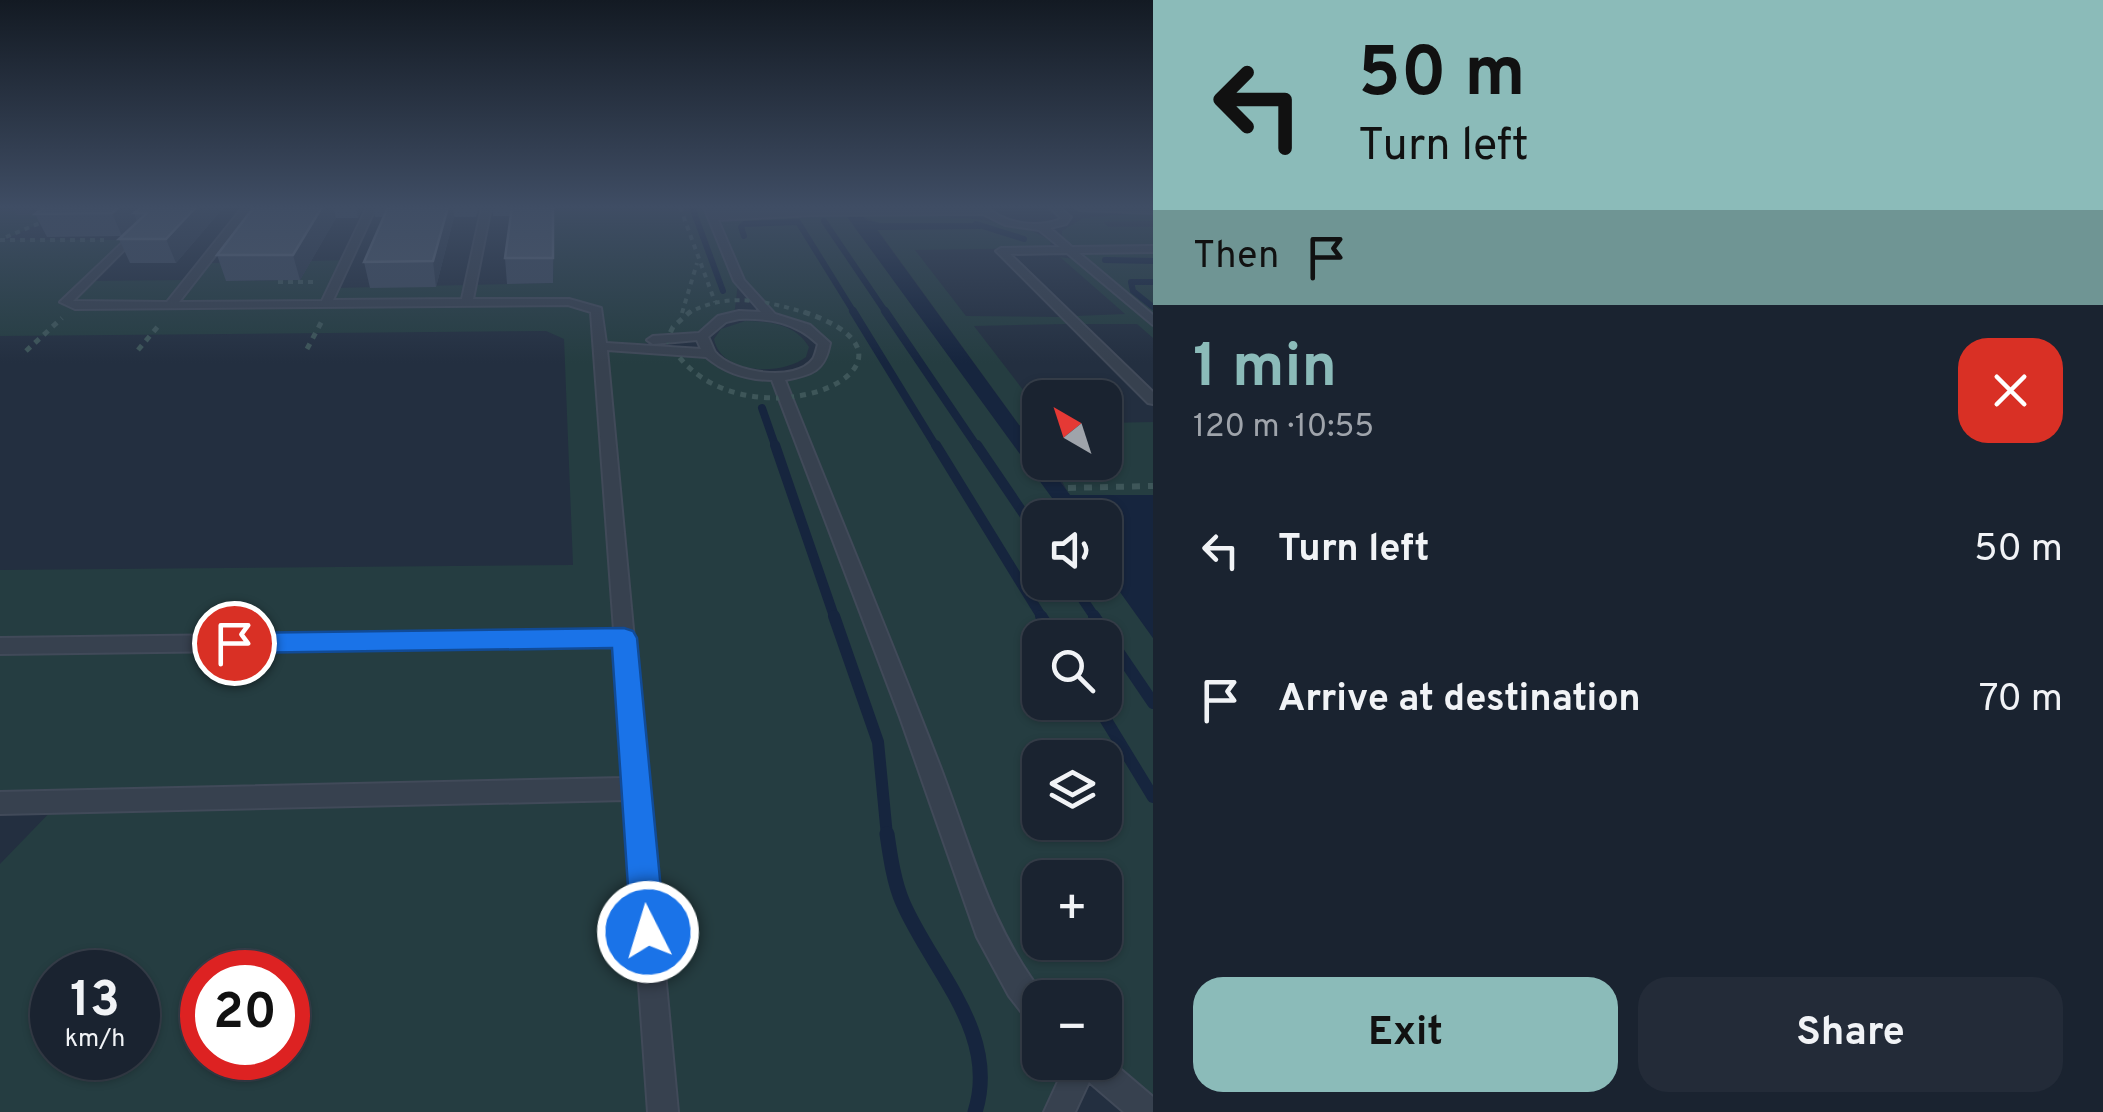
<!DOCTYPE html>
<meta charset="utf-8">
<style>
:root{--surface:#1a2330;--page:#232b38;--text:#f1f3f6;--muted:#9fa4ab;--line:#38404c;--accent:#8bbbb9}
body{margin:0;font-family:Overpass,sans-serif;background:var(--page);color:var(--text);height:100vh;display:flex;flex-direction:column;font-size:38px;white-space:nowrap}
*{box-sizing:border-box;margin:0}
p{font-size:32px;color:var(--muted)}
.icon{flex:none;width:55px;height:55px;fill:none;stroke:currentColor;stroke-width:2;stroke-linecap:round;stroke-linejoin:round}
.map{position:relative;flex:1;overflow:hidden}
.sheet{display:flex;flex-direction:column;background:var(--surface);width:950px}
.sheet>*{flex:none}
.hud{background:#8bbbb9;color:#111;overflow:hidden}
.needle{width:65px;rotate:321deg}
.fabs{position:absolute;left:1022px;top:380px;display:grid;gap:20px}
.fabs a{display:grid;place-items:center;width:100px;height:100px;border-radius:20px;background:var(--surface);box-shadow:0 2px 8px #0004,0 0 0 2px var(--line);font-size:50px}
.speed{position:absolute;left:30px;top:950px;display:flex;gap:20px;font-size:50px;font-weight:700;text-align:center}
.speed>*{display:grid;place-content:center;width:130px;height:130px;border-radius:50%;background:var(--surface);box-shadow:0 2px 8px #0004,0 0 0 2px var(--line);line-height:1}
.speed small{font-size:25px;font-weight:400}
.speed .limit{border:15px solid #d22;background:#fff;color:#111}
.pin{position:absolute;display:grid;place-items:center;width:85px;height:85px;color:#fff;margin:-42px;border:5px solid #fff;border-radius:50%;box-shadow:0 2px 10px #0007}
.me{position:absolute;width:110px;margin:-55px;rotate:355deg;stroke-linejoin:round;filter:drop-shadow(0 0 8px #0008)}
.turn{display:flex;align-items:center;gap:35px;height:210px;padding:0 40px;font-size:45px}
.turn .icon{width:130px;height:130px;stroke-width:2.5}
.turn b{display:block;font-size:70px;line-height:85px}
.then{display:flex;align-items:center;height:95px;padding:0 40px;background:#0003;gap:20px;font-size:38px}
.round{display:grid;place-items:center;flex:none;width:105px;height:105px;border-radius:30px;background:var(--page)}
.overview{display:flex;align-items:center;justify-content:space-between;height:170px;padding:0 40px}
h1{font-size:60px;font-weight:700;line-height:75px;color:var(--accent)}
.primary-button{display:flex;gap:20px;margin-top:auto;padding:20px 40px}
.primary-button a{flex:1;height:115px;border-radius:30px;background:var(--accent);color:#111;font-size:40px;font-weight:700;line-height:115px;text-align:center}
.primary-button a+a{background:var(--page);color:var(--text)}
ul{padding:0;list-style:none}
li{display:flex;align-items:center;gap:30px;height:150px;padding:0 40px}
li div{flex:1}
li b{display:block;font-size:38px}
li em{font-style:normal}
main{display:flex;flex:1;min-height:0}
.map>svg:first-child{display:block}
</style>
<main>
<div class="map">
<svg width="1153" height="1112" viewBox="0 0 1153 1112">
<rect width="100%" height="100%" fill="#232f40"/>
<path fill="#253d41" fill-rule="evenodd" d="M 0,207 L 22,207 L 56,216 L 3,240 L 128,240 L 87,281 L 189,280 L 203,263 L 239,263 L 227,281 L 300,280 L 311,261 L 346,260 L 334,288 L 553,283 L 554,207 L 840,207 L 1066,517 L 1040,518 L 1040,582 L 1105,582 L 1105,571 L 1153,638 L 1153,1112 L 1105,1062 L 1105,998 L 1040,998 L 1040,1062 L 1083,1063 L 1059,1112 L 0,1112 L 0,864 L 59,803 L 0,803 L 0,570 L 573,565 L 564,339 L 546,331 L 0,336 ZM 738,283 L 771,316 L 815,333 L 825,354 L 805,372 L 762,376 L 720,363 L 707,353 L 631,345 L 702,336 L 734,317 ZM 1040,638 L 1105,638 L 1105,702 L 1040,702 ZM 1040,758 L 1105,758 L 1105,822 L 1040,822 ZM 1040,878 L 1105,878 L 1105,942 L 1040,942 ZM 52,972 L 138,972 L 138,1058 L 52,1058 ZM 202,972 L 288,972 L 288,1058 L 202,1058 Z
M 1153,212 L 1153,221 L 1104,222 L 1108,227 L 1153,227 L 1153,338 L 1137,324 L 1082,324 L 1075,316 L 1125,314 L 1060,257 L 1080,260 L 1082,257 L 1062,236 L 1062,231 L 1083,218 Z
M 921,215 C 959,218 1020,219 1051,241 L 1050,246 L 1044,248 L 915,250 L 966,316 L 1060,317 L 1068,324 L 974,326 L 1040,412 L 1040,444 L 1019,425 L 877,229 L 979,229 L 974,223 L 879,223 L 864,217 Z
M 745,321 C 769,321 796,324 809,347 L 806,357 C 782,376 721,375 714,339 L 721,329 Z
M 1153,422 L 1153,495 L 1070,496 L 1052,463 L 1105,462 L 1105,423 Z"/>
<path fill="#16253e" d="M 840,207 L 856,207 L 866,220 L 879,223 L 974,223 L 981,229 L 877,230 L 1019,425 L 1040,444 L 1040,462 L 1052,463 L 1061,476 L 1058,479 L 1070,495 L 1153,495 L 1153,638 L 1105,571 L 1105,518 L 1066,517 Z"/>
<g fill="none" stroke-linecap="round" stroke-linejoin="round">
<path stroke="#16253e" stroke-width="6" d="M 692,207 L 723,291
M 824,221 L 887,314
M 976,224 L 1024,239
M 744,236 L 741,227 L 744,224 L 798,222 L 855,314
M 1105,260 L 1153,261
M 1153,282 L 1131,282 L 1133,291 L 1153,307"/>
<path stroke="#16253e" stroke-width="8" d="M 853,311 L 937,448
M 885,311 L 978,448
M 762,408 L 776,448"/>
<path stroke="#16253e" stroke-width="10" d="M 775,445 L 835,619
M 936,445 L 1043,619
M 977,445 L 1040,538
M 1071,582 L 1096,619"/>
<path stroke="#16253e" stroke-width="12" d="M 834,616 L 878,742 L 887,836
M 1041,616 L 1055,638
M 1094,616 L 1153,703
M 1095,702 L 1153,797"/>
<path stroke="#16253e" stroke-width="15" d="M 887,834 C 890,855 894,883 903,903 C 932,970 1000,1033 975,1112"/>
<g stroke="#414a59" stroke-width="4">
<path id="lane" d="M 243,207 L 253,207 L 179,302 L 322,301 L 367,207 L 376,207 L 333,300 L 462,299 L 482,207 L 491,207 L 473,299 L 569,299 L 601,308 L 606,343 L 701,349 L 697,340 L 653,344 L 647,340 L 653,336 L 699,333 L 718,316 L 739,311 L 761,312 L 734,281 L 704,207 L 812,209 L 986,207 C 1007,224 1034,228 1059,220 L 1061,218 L 1049,207 L 1059,207 L 1071,217 L 1066,224 L 1050,228 L 1072,247 L 1153,246 L 1153,252 L 1079,253 L 1153,315 L 1153,325 L 1067,253 L 1010,254 L 1153,392 L 1153,404 L 1148,403 L 996,251 L 1001,248 L 1060,247 L 1039,230 L 1005,225 L 983,214 L 812,215 L 718,220 L 744,280 L 775,314 L 810,325 L 830,343 C 825,371 812,375 785,380 C 835,505 887,630 936,756 C 969,839 988,926 1046,998 L 1040,998 L 1040,1027 L 1030,1023 L 1009,996 L 977,937 L 900,717 L 772,380 C 747,380 725,373 706,357 L 607,350 L 678,1112 L 648,1112 L 626,800 L 0,814 L 0,792 L 624,778 L 615,646 L 0,654 L 0,638 L 614,630 L 591,312 L 568,305 L 75,309 L 60,302 L 139,227 L 142,228 L 142,232 L 73,301 L 167,302 ZM 739,319 C 769,318 795,322 818,344 C 817,348 815,356 813,359 C 796,383 732,373 715,352 C 713,349 710,340 708,337 L 726,322 Z
M 1075,207 L 1153,207 L 1153,213 L 1080,210 Z
M 1105,1056 L 1153,1097 L 1153,1112 L 1124,1112 L 1089,1082 L 1075,1112 L 1044,1112 L 1067,1062 L 1105,1062 Z"/>
</g>
<path stroke="#3e5659" stroke-width="4" stroke-dasharray="5 5" stroke-linecap="butt" d="M 680,207 L 715,302
M 6,237 L 45,221
M 0,240 L 104,240
M 278,282 L 315,282
M 682,313 L 697,263
M 687,314 C 725,291 769,301 809,314"/>
<path stroke="#3e5659" stroke-width="5" stroke-dasharray="6 6" stroke-linecap="butt" d="M 691,311 L 673,327 L 667,339 C 732,461 966,364 801,311
M 307,349 L 323,319
M 138,350 L 160,324
M 26,351 L 62,318"/>
<path stroke="#3e5659" stroke-width="6" stroke-dasharray="8 8" stroke-linecap="butt" d="M 1068,488 L 1153,486"/>
<use href="#lane" fill="#37414f" fill-rule="evenodd"/>
</g>
<path fill="#3e4b5e" d="M 12,207 L 224,207 L 176,263 L 130,263 L 119,239 L 122,236 L 47,237 L 35,214 L 17,215 Z
M 254,207 L 363,207 L 358,218 L 336,218 L 300,280 L 226,281 L 217,255 Z
M 373,207 L 479,207 L 476,217 L 454,217 L 436,287 L 370,288 L 364,262 L 383,217 L 375,217 Z
M 492,207 L 554,207 L 553,283 L 507,284 L 505,258 L 510,216 L 493,216 Z"/>
<path fill="#2e3b4d" d="M 12,207 L 80,207 L 81,209 L 17,215 Z
M 119,207 L 153,207 L 134,213 L 137,222 L 122,236 L 112,213 Z
M 196,207 L 224,207 L 176,263 L 166,239 Z
M 322,207 L 333,207 L 336,218 L 300,280 L 293,255 Z
M 356,207 L 363,207 L 358,218 Z
M 448,207 L 453,207 L 454,217 L 436,287 L 433,261 Z"/>
<path fill="#4b586a" stroke="#5b6779" stroke-width="2.5" d="M 44,207 L 119,207 L 112,213 L 35,214 Z
M 141,207 L 196,207 L 166,239 L 119,239 L 147,213 L 134,213 Z
M 254,207 L 322,207 L 293,255 L 217,255 Z
M 388,207 L 448,207 L 433,261 L 364,262 Z
M 512,207 L 553,207 L 553,258 L 505,258 Z"/>
<linearGradient id="sky" x2="0" y2="1"><stop stop-color="#131a23"/><stop offset="0.57" stop-color="#3f4d64"/><stop offset="1" stop-color="#3f4d64" stop-opacity="0"/></linearGradient>
<rect width="1153" height="363" fill="url(#sky)"/>
<path fill="#1a73e8" stroke="#114b97" stroke-width="2.5" d="M 624,628 L 633,631 L 637,638 L 665,932 L 660,945 L 648,950 L 636,945 L 631,932 L 612,648 L 234,653 L 225,650 L 221,643 L 225,636 L 234,633 Z"/>
</svg>
<div class="fabs">
<a><svg class="needle" viewBox="-14 -14 28 28"><path d="M0-13l5 13h-10z" fill="#e53935"/><path d="M0 13l5-13h-10z" fill="#9fa4ab"/></svg></a>
<a><svg class="icon" aria-label="sound" viewBox="0 0 24 24"><path d="M4 9h4l5-4v14l-5-4H4zM17 9q2 3 0 6"/></svg></a>
<a><svg class="icon" aria-label="search" viewBox="0 0 24 24"><circle cx="10" cy="10" r="6"/><path d="M15 15l6 6"/></svg></a>
<a><svg class="icon" aria-label="layers" viewBox="0 0 24 24"><path d="M12 4l9 5-9 5-9-5zM3 14l9 5 9-5"/></svg></a>
<a>+</a>
<a>−</a>
</div>
<div class="speed"><div>13<small>km/h</small></div><div class="limit">20</div></div>
<div class="pin" style="left:234px;top:643px;background:#d93025"><svg class="icon" aria-label="arrive" viewBox="0 0 24 24"><path d="M6 21V4h12l-3 4 3 4H6"/></svg></div>
<svg class="me" style="left:648px;top:932px" viewBox="-20 -20 40 40"><circle r="17" fill="#1a73e8" stroke="#fff" stroke-width="3"/><path d="M0-11L8 9 0 5-8 9z" fill="#fff"/></svg>
</div>
<section class="sheet">
<div class="hud">
<div class="turn"><svg class="icon" aria-label="left" viewBox="0 0 24 24"><path d="M17 20v-9H6M10 6l-5 5 5 5"/></svg><div><b>50 m</b>Turn left</div></div>
<div class="then">Then<svg class="icon" aria-label="arrive" viewBox="0 0 24 24"><path d="M6 21V4h12l-3 4 3 4H6"/></svg></div>
</div>
<div class="overview"><div><h1>1 min</h1><p>120 m · 10:55</p></div><a class="round" style="background:#d93025;color:#fff"><svg class="icon" aria-label="close" viewBox="0 0 24 24"><path d="M6 6l12 12M18 6L6 18"/></svg></a></div>
<ul>
<li><svg class="icon" aria-label="left" viewBox="0 0 24 24"><path d="M17 20v-9H6M10 6l-5 5 5 5"/></svg><div><b>Turn left</b></div><em>50 m</em></li>
<li><svg class="icon" aria-label="arrive" viewBox="0 0 24 24"><path d="M6 21V4h12l-3 4 3 4H6"/></svg><div><b>Arrive at destination</b></div><em>70 m</em></li>
</ul>
<div class="primary-button"><a>Exit</a><a>Share</a></div>
</section>
</main>
